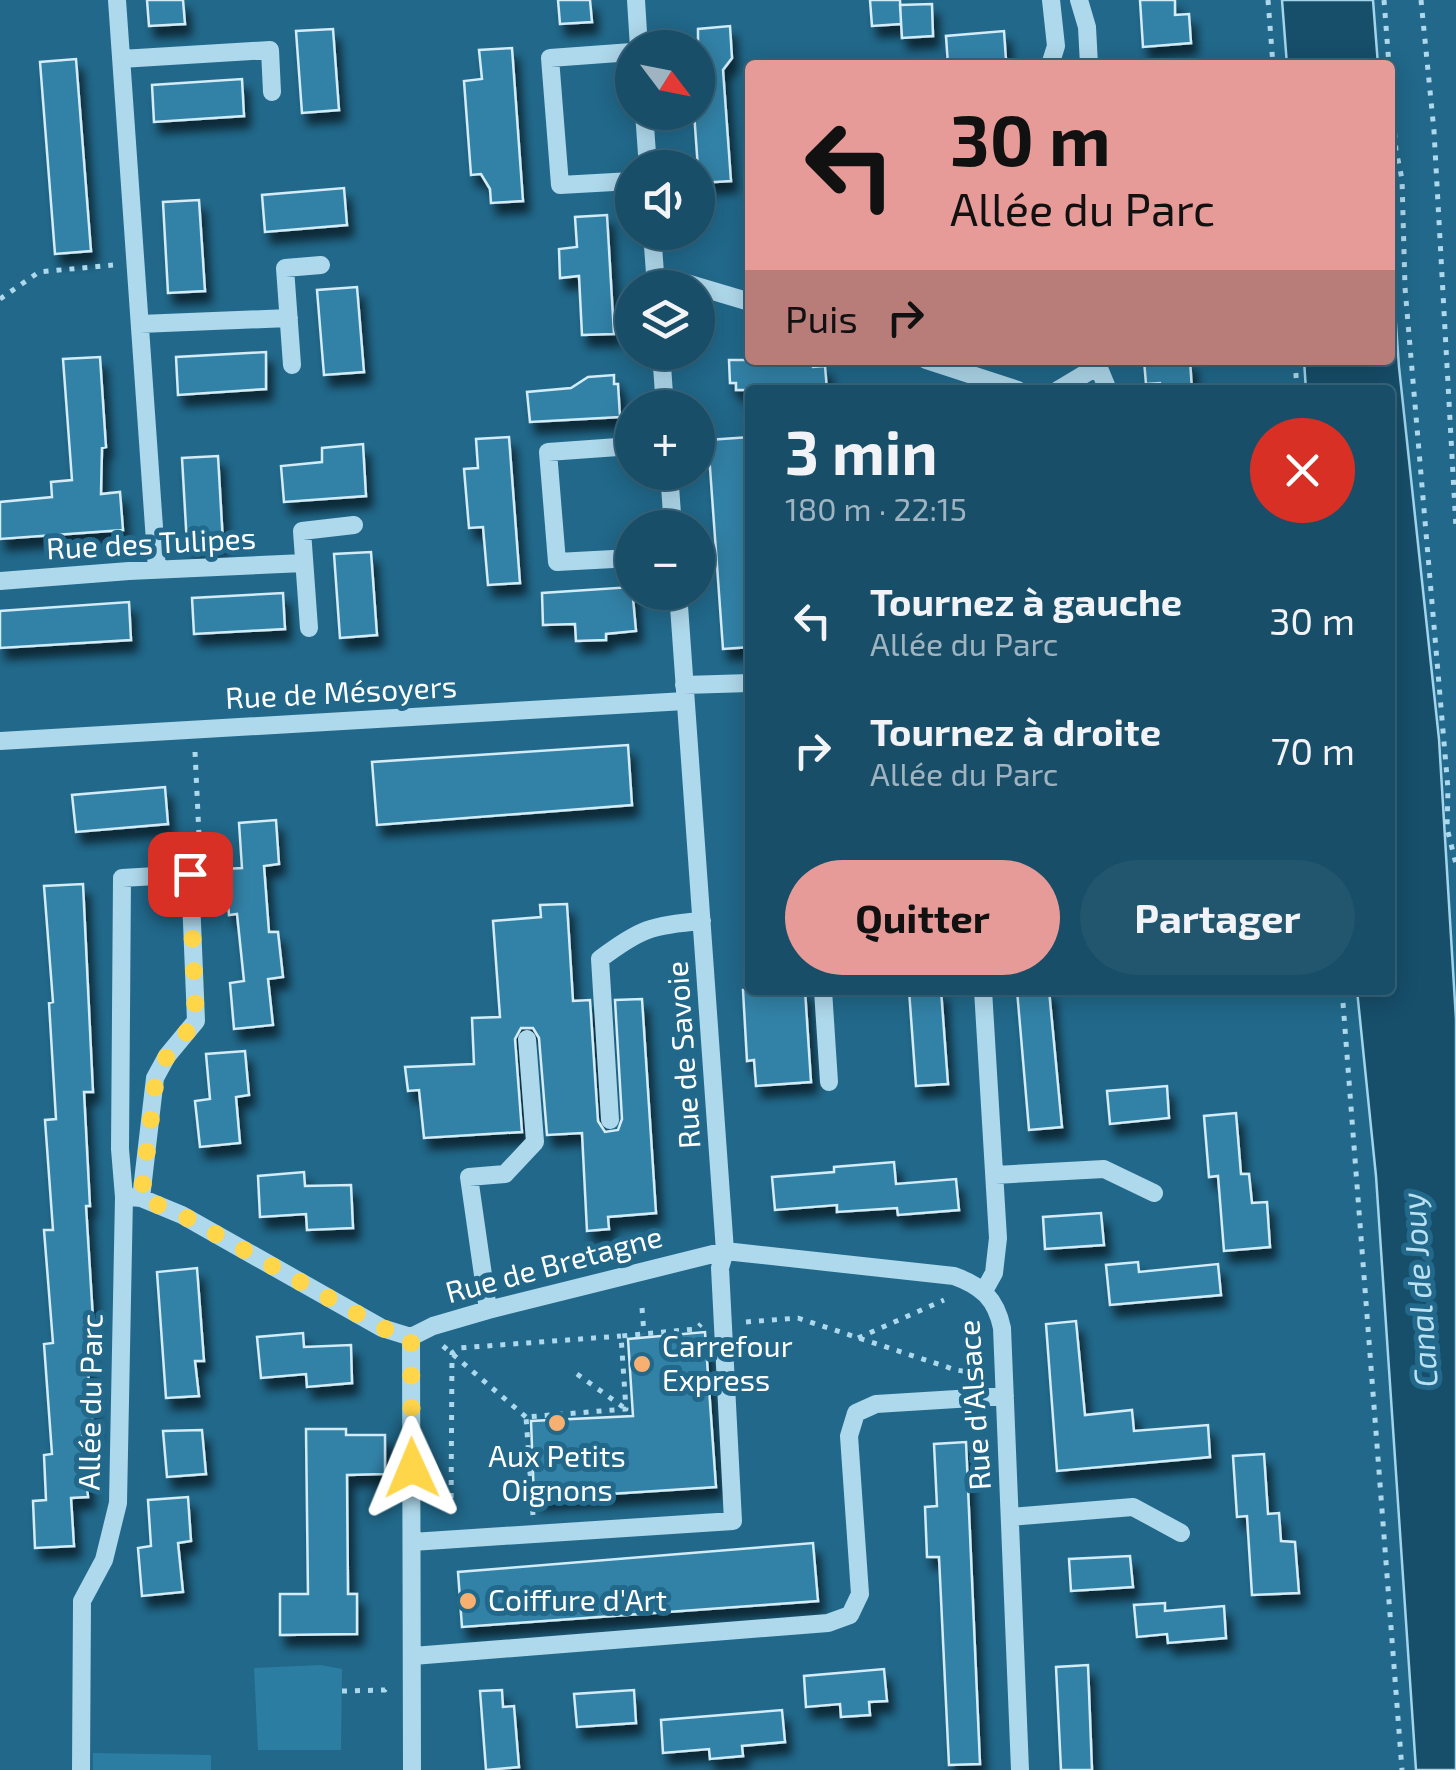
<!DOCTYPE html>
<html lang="fr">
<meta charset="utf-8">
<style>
:root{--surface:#194e68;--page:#22556e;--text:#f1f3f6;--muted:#9fb4c0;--line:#37657c;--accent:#e69b98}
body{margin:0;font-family:"Exo 2",sans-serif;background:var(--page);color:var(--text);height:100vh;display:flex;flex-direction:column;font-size:38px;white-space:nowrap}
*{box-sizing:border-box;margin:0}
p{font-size:32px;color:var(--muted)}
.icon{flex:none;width:55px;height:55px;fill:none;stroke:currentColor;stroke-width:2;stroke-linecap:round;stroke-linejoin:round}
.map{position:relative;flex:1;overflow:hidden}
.drawer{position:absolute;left:745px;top:385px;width:650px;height:610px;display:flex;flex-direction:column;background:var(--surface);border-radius:10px;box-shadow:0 5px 25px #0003,0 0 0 2px var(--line)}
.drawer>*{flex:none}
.banner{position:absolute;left:745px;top:60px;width:650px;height:305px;border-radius:10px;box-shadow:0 5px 25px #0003,0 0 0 2px var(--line);background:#e69b98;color:#111;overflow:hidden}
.needle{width:65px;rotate:122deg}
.buttons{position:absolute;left:615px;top:30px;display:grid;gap:20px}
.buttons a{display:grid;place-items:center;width:100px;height:100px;border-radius:50%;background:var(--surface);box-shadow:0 5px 25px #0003,0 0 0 2px var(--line);font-size:50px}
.pin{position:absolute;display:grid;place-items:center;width:85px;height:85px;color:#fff;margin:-42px;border-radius:20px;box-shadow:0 5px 15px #0006}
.me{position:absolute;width:110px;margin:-55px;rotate:359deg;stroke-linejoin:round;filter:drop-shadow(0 0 8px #0008)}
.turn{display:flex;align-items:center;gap:35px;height:210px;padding:0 40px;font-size:45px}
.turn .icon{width:130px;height:130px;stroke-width:2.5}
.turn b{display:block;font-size:70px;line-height:85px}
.then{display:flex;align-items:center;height:95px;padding:0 40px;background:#0003;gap:20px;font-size:38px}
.round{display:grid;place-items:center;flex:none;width:105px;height:105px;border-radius:52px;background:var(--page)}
.summary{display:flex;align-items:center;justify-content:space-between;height:170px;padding:0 40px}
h1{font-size:60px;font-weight:700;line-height:75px}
.cta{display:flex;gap:20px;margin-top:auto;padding:20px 40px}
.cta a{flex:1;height:115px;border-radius:60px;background:var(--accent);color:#111;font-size:40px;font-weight:700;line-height:115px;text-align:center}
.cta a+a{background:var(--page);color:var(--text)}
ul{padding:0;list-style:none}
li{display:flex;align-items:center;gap:30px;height:130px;padding:0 40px}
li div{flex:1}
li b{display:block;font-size:38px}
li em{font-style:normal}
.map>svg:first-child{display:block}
</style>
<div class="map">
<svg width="1456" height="1770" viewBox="0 0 1456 1770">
<defs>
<filter id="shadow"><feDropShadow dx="6" dy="11" stdDeviation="5" flood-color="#0009"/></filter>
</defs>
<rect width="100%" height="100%" fill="#21688a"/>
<path fill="#2b7da2" d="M 321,1665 L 342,1669 L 341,1750 L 258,1750 L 254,1668 Z
M 93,1753 L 211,1755 L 211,1770 L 93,1770 Z"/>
<path fill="#174e6a" stroke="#a2d5ec" stroke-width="2.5" d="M 1282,0 L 1373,0 L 1378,65 L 1287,65 Z
M 1390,239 L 1399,367 L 1439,739 L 1456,1019 L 1456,1770 L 1416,1770 L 1376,1176 L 1357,990 L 1390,990 L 1390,390 L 1306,390 L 1304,360 L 1390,360 Z"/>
<path fill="#3182a7" stroke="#d3ecf8" stroke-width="2.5" filter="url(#shadow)" d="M 147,0 L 183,0 L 185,24 L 149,26 Z
M 558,0 L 590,0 L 592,22 L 560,24 Z
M 870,0 L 900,0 L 901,24 L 872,26 Z
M 1140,0 L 1175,0 L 1175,15 L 1189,14 L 1191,43 L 1143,47 Z
M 932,4 L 933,36 L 902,38 L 900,5 Z
M 730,26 L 732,58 L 723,70 L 731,181 L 699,183 L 694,112 L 698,112 L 698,29 Z
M 333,29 L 339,110 L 302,113 L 296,31 Z
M 1004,31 L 1006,60 L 995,61 L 995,65 L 948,65 L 946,36 Z
M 512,48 L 523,201 L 491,203 L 490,189 L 481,174 L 471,175 L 464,81 L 482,79 L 479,50 Z
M 76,59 L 91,251 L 55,254 L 40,62 Z
M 242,79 L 244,116 L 154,122 L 152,85 Z
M 344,188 L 347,225 L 265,232 L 262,195 Z
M 199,200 L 205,291 L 168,293 L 163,202 Z
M 607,215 L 614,334 L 582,335 L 579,276 L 560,278 L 559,249 L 577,247 L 575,217 Z
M 357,287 L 364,372 L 324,375 L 317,290 Z
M 266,352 L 266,389 L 178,395 L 176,357 Z
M 100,357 L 106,447 L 102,448 L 101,494 L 120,492 L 123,530 L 0,539 L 0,502 L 52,497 L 51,482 L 72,480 L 63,359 Z
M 729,360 L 812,360 L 813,367 L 825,366 L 827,390 L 736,390 L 736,383 L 730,383 Z
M 1144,360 L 1190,360 L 1192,390 L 1161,390 L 1160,383 L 1146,384 Z
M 614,375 L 614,384 L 618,384 L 620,417 L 530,422 L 527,392 L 571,388 L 588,377 Z
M 509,437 L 520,583 L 488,585 L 483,527 L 469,528 L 464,469 L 478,468 L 476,439 Z
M 750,437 L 750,529 L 745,530 L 750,647 L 723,649 L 708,440 Z
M 363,444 L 366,496 L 284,502 L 281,466 L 322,462 L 322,448 Z
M 218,456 L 223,543 L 187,545 L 182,458 Z
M 371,552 L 377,635 L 340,638 L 334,554 Z
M 632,587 L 636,631 L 606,634 L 606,640 L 576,641 L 575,624 L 543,625 L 542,593 Z
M 283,593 L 285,629 L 194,634 L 192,598 Z
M 129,602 L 131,640 L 0,648 L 0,611 Z
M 628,745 L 632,805 L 377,825 L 372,762 Z
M 165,787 L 168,824 L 76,832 L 72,795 Z
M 276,820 L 279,864 L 264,866 L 269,932 L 278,932 L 283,977 L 268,979 L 273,1025 L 234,1029 L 230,983 L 244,981 L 237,914 L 229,915 L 225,869 L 242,868 L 239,823 Z
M 83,884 L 93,1092 L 84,1092 L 90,1206 L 86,1206 L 93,1319 L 84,1320 L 93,1431 L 82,1432 L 88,1497 L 71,1498 L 74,1546 L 35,1548 L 33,1501 L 46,1500 L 44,1455 L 52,1454 L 44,1344 L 53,1343 L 44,1230 L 53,1230 L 45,1120 L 56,1119 L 49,1003 L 53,1002 L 44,886 Z
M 567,904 L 573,1001 L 590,1000 L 598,1121 L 605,1132 L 618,1130 L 622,1119 L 615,1000 L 642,999 L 656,1213 L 608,1217 L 609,1229 L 587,1231 L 582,1133 L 547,1135 L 539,1038 L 533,1028 L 521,1028 L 515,1039 L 522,1132 L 424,1138 L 419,1090 L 408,1091 L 405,1067 L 474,1064 L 472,1018 L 500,1017 L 493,921 L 541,917 L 540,905 Z
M 743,990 L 805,990 L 811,1082 L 756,1086 L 754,1060 L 747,1061 Z
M 909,990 L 941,990 L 948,1084 L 916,1086 Z
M 1017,990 L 1049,990 L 1062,1127 L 1029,1130 Z
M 245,1051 L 249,1095 L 236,1097 L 240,1143 L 200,1147 L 195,1101 L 210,1099 L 206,1054 Z
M 1167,1086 L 1169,1118 L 1110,1124 L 1107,1091 Z
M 1236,1113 L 1241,1174 L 1249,1174 L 1252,1203 L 1267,1202 L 1270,1247 L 1224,1251 L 1218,1176 L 1209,1177 L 1204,1116 Z
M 894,1162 L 896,1184 L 956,1179 L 959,1210 L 898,1215 L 897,1208 L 837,1212 L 837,1205 L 775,1210 L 772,1177 L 834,1172 L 834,1167 Z
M 304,1172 L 305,1186 L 351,1185 L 353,1228 L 307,1230 L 306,1214 L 260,1217 L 258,1176 Z
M 1101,1213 L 1104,1245 L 1045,1249 L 1043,1217 Z
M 1138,1262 L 1139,1272 L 1218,1264 L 1221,1295 L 1110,1305 L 1106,1265 Z
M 197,1268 L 204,1361 L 195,1361 L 199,1396 L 166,1398 L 157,1272 Z
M 1076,1321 L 1085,1415 L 1132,1410 L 1134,1431 L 1208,1425 L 1210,1457 L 1057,1471 L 1046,1324 Z
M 705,1332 L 716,1487 L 534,1499 L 531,1421 L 633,1416 L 628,1339 Z
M 303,1333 L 304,1347 L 351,1345 L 352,1383 L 307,1387 L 306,1374 L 261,1378 L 257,1337 Z
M 306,1429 L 346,1429 L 346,1435 L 385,1435 L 385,1474 L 347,1475 L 348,1594 L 357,1594 L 357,1634 L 280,1635 L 280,1594 L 308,1594 Z
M 202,1430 L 206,1474 L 167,1477 L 163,1431 Z
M 966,1442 L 980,1764 L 949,1765 L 939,1557 L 927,1557 L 925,1507 L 937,1506 L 934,1444 Z
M 1264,1454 L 1268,1514 L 1279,1513 L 1281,1541 L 1295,1542 L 1299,1593 L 1252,1595 L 1247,1516 L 1237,1517 L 1233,1456 Z
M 188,1497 L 191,1541 L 178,1543 L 183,1592 L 142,1596 L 138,1548 L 151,1546 L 148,1500 Z
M 813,1543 L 818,1601 L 462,1627 L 458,1572 Z
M 1130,1556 L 1133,1587 L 1071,1591 L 1069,1559 Z
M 1165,1603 L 1165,1611 L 1224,1606 L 1226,1638 L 1168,1643 L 1167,1634 L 1137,1637 L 1134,1605 Z
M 1088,1665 L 1092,1770 L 1061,1770 L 1056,1667 Z
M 884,1669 L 887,1701 L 869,1702 L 870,1715 L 841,1717 L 840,1704 L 806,1707 L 804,1676 Z
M 502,1690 L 503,1707 L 514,1706 L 519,1767 L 486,1770 L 480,1691 Z
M 634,1690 L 636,1723 L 577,1727 L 574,1694 Z
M 782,1710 L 785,1742 L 742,1746 L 743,1756 L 710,1759 L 709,1749 L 663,1753 L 661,1720 Z"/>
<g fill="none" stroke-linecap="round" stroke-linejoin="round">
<path stroke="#aed8eb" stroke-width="5" stroke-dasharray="5 8" stroke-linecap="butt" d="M 1268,0 L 1273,65
M 1384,0 L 1389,65
M 1421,0 L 1434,131 L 1456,528
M 1390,81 L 1396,150 L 1402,179 L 1405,288 L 1448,789 L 1447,828 L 1456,864
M 0,299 L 39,272 L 113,265
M 1295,360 L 1297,390
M 195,752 L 200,856
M 1342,990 L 1402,1770
M 642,1308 L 644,1334
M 746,1322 L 798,1318 L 956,1370 L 976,1373
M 858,1338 L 944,1300
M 443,1346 L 526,1417
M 577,1374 L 623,1407
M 451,1511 L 452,1353 L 459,1348 L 621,1336
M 533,1515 L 526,1417 L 626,1409 L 621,1336 L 696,1329 L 701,1324
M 342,1691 L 385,1690 L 388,1687"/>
<path stroke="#aed8eb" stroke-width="18" d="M 117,0 L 157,570
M 636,0 L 639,48
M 1079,0 L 1087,27 L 1089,65
M 632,52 L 550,58 L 560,185 L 632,181
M 121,59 L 270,50 L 272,92
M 1050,65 L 1056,46 L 1051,0
M 644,112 L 648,168
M 652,232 L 656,287
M 656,279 L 676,280 L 750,302
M 140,324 L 289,318
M 661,352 L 665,408
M 926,360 L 1018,390
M 292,365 L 285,268 L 321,265
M 1058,390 L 1098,366 L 1108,390
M 632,446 L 548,452 L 557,562 L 632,558
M 669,472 L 673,528
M 0,581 L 129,571 L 304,563
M 678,592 L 725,1251 L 954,1276 C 982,1286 996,1299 1002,1328 L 1020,1770
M 309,628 L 302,531 L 354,525
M 684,685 L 750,683
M 0,741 L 685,701
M 823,990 L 829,1082
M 983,990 L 998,1238 L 994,1273 L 984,1291
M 610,1120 L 600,959 C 640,929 651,925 702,921
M 995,1175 L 1104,1169 L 1154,1193
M 131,1197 L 141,1198 L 182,1215 L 382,1328 L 411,1337
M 488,1310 L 469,1177 L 505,1174 L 535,1142 L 527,1039
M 1010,1517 L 1133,1507 L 1181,1533
M 413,1656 L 828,1623 L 850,1615 L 860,1594 L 849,1436 L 856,1413 L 876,1404 L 1005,1396
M 81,1770 L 82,1601 L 104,1560 L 118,1503 L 124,1197 L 120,1149 L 122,878 L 190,874 L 196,1021 L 167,1056 L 155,1078 L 141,1198
M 412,1770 L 411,1337 L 433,1326 L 488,1310 L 725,1251 L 720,1268 L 733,1521 L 412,1542"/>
</g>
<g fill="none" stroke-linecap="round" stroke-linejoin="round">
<path stroke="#ffd54a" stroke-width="18" stroke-dasharray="0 32.4" d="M 190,874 L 196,1021 L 167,1056 L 156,1078 L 141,1198 L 182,1215 L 382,1328 L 411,1338 L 412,1468"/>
</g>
<g fill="#f7b070" stroke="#21688a" stroke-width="4">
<circle cx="642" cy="1364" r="10"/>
<circle cx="557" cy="1423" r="10"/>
<circle cx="468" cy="1601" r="10"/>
</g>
<g text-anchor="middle" stroke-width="10" stroke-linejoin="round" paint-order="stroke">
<g font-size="30" fill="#fff" stroke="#21688a">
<text transform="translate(151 544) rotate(-3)" y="10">Rue des Tulipes</text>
<text transform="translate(341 693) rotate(-3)" y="10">Rue de Mésoyers</text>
<text transform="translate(684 1055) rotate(-94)" y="10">Rue de Savoie</text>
<text transform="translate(554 1265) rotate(-15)" y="10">Rue de Bretagne</text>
<text transform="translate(91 1402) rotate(-89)" y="10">Allée du Parc</text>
<text transform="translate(975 1405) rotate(-94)" y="10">Rue d'Alsace</text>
</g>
<g font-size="30" fill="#fff" stroke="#21688a" text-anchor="start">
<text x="662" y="1357">Carrefour<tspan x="662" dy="34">Express</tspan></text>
<text x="557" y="1467" text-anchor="middle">Aux Petits<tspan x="557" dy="34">Oignons</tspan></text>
<text x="488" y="1611">Coiffure d'Art</text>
</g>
<g font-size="32" font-style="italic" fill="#bae1f2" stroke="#21688a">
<text transform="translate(1420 1290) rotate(-94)" y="11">Canal de Jouy</text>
</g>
</g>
</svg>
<div class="buttons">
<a><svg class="needle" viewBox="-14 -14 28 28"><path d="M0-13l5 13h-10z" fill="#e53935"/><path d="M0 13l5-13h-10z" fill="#9fb4c0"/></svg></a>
<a><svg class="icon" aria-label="sound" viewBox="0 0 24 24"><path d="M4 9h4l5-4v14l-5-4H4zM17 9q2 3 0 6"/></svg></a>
<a><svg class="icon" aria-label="layers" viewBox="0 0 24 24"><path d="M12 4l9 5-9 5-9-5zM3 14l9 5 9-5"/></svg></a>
<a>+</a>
<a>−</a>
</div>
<div class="pin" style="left:190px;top:874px;background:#d93025"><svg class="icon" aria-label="arrive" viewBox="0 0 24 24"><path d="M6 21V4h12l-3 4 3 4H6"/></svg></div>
<svg class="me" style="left:412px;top:1468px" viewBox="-20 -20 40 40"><path d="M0-17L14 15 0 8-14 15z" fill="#ffd54a" stroke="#fff" stroke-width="4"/></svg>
<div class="banner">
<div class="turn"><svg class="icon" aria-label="left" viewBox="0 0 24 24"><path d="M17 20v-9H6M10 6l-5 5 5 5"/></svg><div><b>30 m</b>Allée du Parc</div></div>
<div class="then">Puis<svg class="icon" aria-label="right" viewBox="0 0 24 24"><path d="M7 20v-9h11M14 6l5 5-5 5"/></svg></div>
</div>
<section class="drawer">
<div class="summary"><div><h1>3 min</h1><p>180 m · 22:15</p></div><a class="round" style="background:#d93025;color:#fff"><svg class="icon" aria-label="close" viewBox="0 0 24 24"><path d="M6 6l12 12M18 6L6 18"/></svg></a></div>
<ul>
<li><svg class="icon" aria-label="left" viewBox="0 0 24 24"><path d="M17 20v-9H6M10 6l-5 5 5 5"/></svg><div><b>Tournez à gauche</b><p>Allée du Parc</p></div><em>30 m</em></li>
<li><svg class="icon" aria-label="right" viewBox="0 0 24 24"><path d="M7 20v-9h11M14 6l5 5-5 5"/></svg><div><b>Tournez à droite</b><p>Allée du Parc</p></div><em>70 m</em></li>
</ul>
<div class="cta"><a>Quitter</a><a>Partager</a></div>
</section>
</div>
